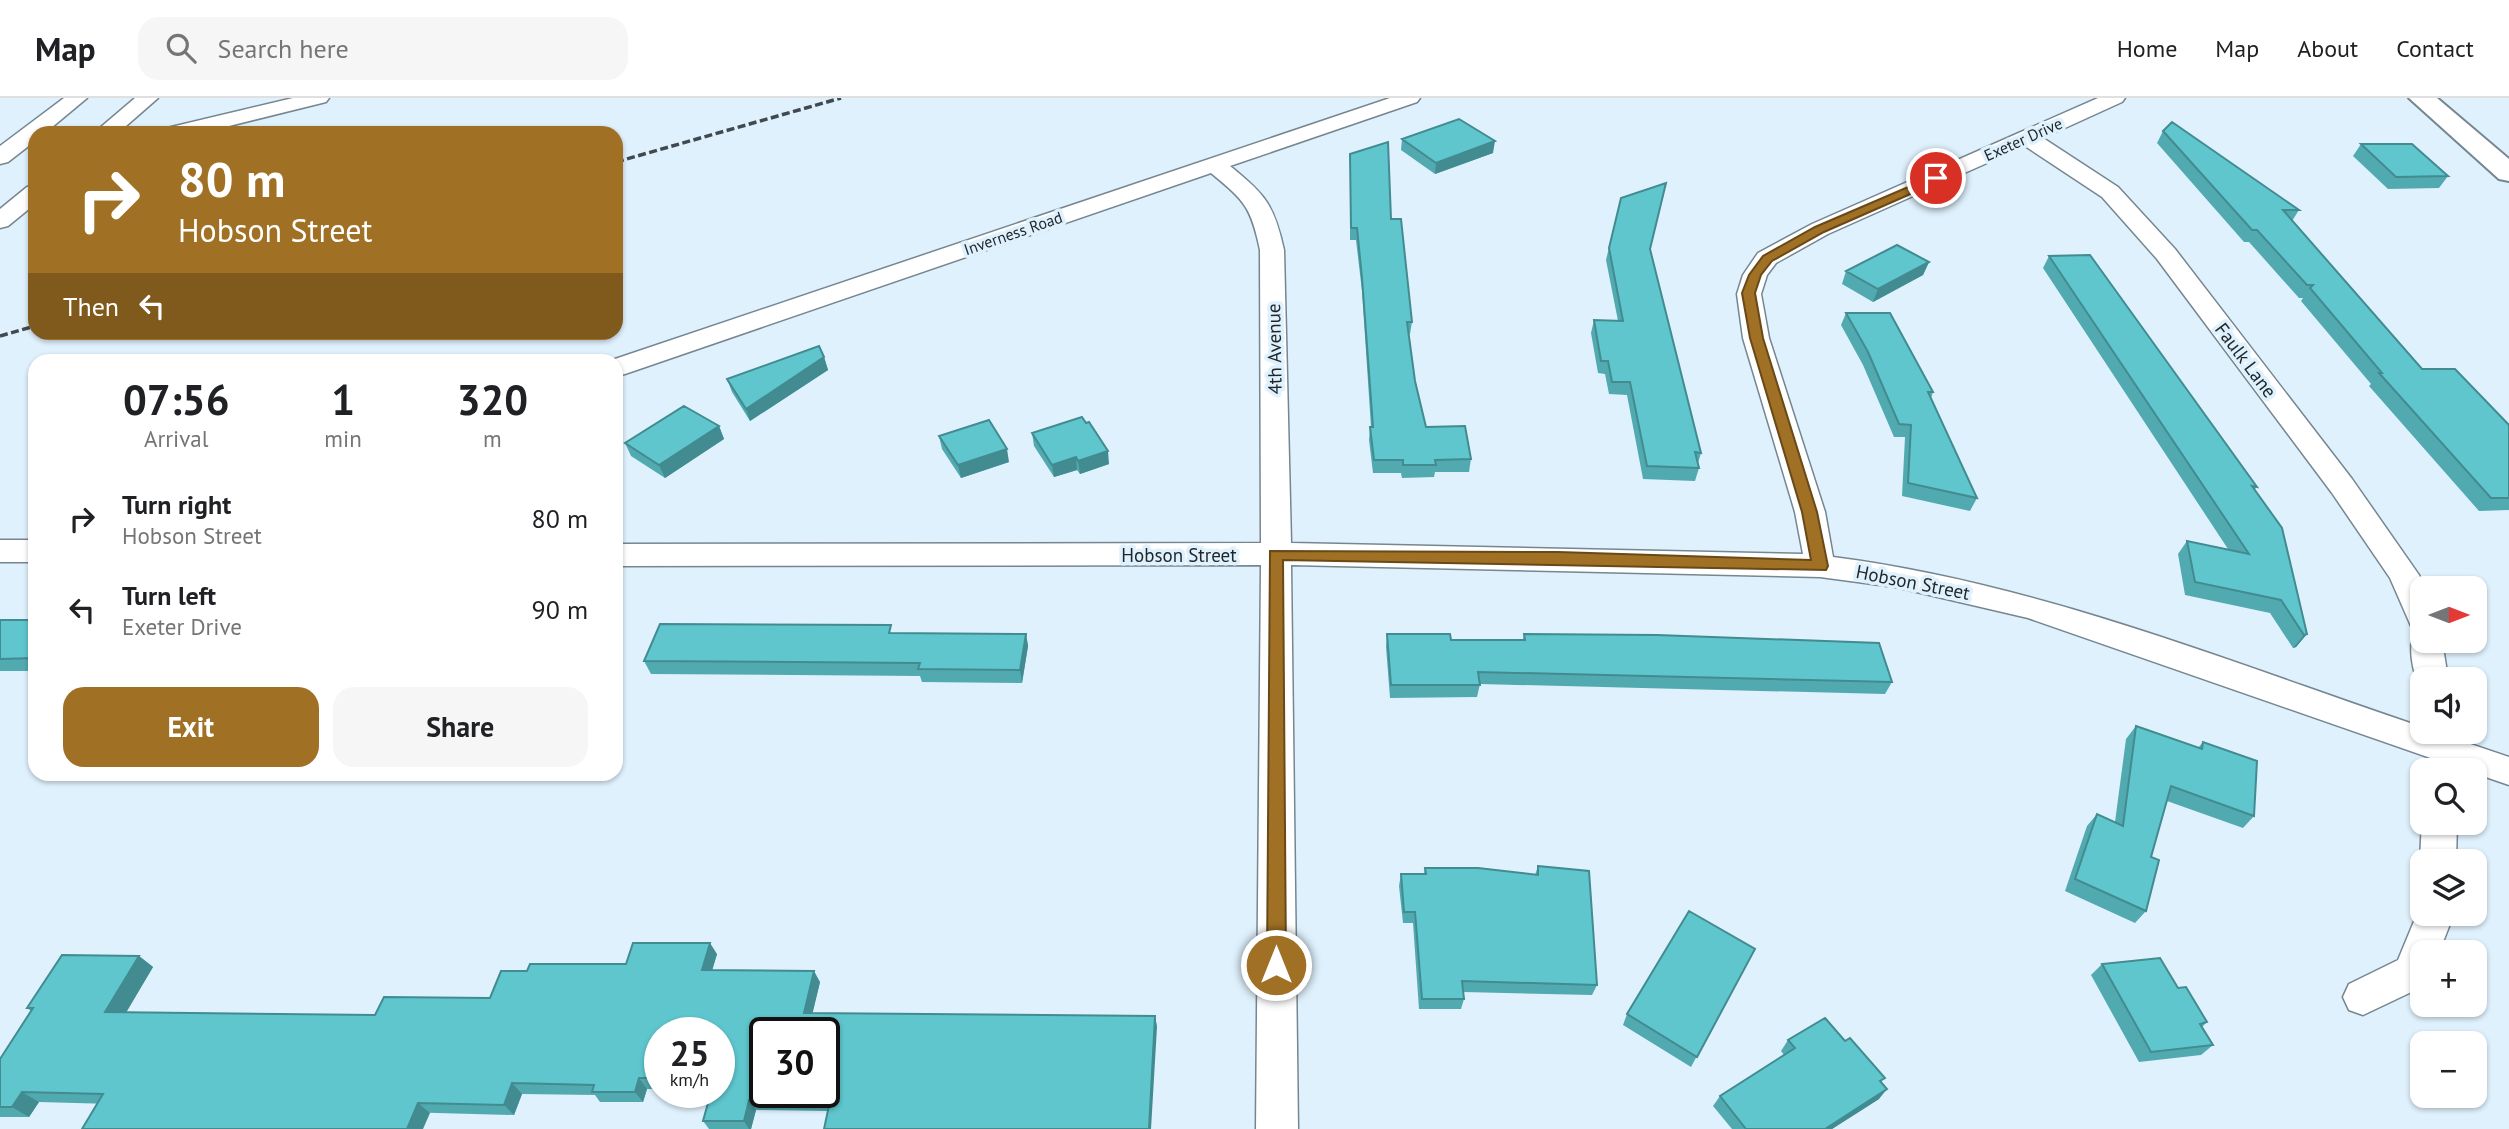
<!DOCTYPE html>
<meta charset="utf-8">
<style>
:root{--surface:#fff;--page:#f6f6f6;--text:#202124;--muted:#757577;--line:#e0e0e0;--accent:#a07024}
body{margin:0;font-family:"PT Sans",sans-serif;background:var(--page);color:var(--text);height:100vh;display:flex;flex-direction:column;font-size:26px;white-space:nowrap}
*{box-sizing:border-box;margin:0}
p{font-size:23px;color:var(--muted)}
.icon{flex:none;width:38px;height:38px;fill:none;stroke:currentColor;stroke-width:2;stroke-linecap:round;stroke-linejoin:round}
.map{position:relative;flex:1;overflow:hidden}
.drawer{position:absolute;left:28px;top:256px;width:595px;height:427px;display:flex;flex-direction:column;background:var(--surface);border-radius:21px;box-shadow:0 2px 5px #0004}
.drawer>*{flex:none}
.hud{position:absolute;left:28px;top:28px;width:595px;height:214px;border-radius:21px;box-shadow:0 2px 5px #0004;background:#a07024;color:#fff;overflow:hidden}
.needle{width:46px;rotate:90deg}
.buttons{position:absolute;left:2410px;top:478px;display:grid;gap:14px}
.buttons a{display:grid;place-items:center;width:77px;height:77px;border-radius:14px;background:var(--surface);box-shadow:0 2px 5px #0004;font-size:35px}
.speed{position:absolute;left:644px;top:919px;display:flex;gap:14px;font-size:35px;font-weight:700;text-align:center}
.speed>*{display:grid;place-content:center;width:91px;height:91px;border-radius:50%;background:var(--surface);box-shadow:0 2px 5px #0004;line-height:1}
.speed small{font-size:18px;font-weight:400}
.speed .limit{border:4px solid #111;border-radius:10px;background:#fff;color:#111}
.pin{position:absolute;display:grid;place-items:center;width:60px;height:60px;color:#fff;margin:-30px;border:4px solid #fff;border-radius:50%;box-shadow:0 2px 7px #0007}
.me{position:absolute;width:77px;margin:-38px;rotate:0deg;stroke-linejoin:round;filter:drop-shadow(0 0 5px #0008)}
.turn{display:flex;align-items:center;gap:24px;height:147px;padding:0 35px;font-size:32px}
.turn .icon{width:91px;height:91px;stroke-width:2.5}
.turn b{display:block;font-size:49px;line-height:60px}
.then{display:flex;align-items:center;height:66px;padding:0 35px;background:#0003;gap:14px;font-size:26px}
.eta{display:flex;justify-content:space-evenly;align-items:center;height:119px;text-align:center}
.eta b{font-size:42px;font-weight:600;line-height:49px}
.cta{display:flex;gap:14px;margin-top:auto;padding:14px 35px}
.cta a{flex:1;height:80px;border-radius:21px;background:var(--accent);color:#fff;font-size:28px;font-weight:600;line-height:80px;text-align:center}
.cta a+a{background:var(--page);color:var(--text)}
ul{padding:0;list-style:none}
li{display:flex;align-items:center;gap:21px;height:91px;padding:0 35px}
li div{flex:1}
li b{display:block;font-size:26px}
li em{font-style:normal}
header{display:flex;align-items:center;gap:42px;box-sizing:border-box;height:98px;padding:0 35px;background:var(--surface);border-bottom:2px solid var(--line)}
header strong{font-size:33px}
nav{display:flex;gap:38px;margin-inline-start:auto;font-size:24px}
.search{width:490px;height:63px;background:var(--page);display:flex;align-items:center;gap:18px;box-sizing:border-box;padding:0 24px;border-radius:21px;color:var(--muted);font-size:26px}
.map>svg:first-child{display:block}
</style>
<header>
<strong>Map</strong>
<div class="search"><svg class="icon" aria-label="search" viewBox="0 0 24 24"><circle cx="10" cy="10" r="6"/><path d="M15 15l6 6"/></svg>Search here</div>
<nav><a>Home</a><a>Map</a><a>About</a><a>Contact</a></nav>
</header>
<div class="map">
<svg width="2509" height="1031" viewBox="0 0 2509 1031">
<rect width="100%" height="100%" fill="#dff1fd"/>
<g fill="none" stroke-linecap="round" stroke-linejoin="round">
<g stroke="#768691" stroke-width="3">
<path id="minor" d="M 64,0 L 87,0 L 45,35 L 35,35 L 35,43 L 8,64 L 0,66 L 0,48 Z
M 135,0 L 158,0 L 118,35 L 94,35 Z
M 293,0 L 329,0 L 326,4 L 201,35 L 164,35 L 167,30 Z
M 1390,0 L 1420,0 L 1417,4 L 1230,68 C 1266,97 1274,107 1284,152 L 1291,445 L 1803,456 L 1795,414 L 1743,240 L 1737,196 L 1743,177 L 1758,155 L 1812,126 L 2098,0 L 2125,0 L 2122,4 L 2043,40 L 2118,89 L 2175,151 L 2352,381 L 2419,477 L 2425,490 L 2422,490 L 2422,542 L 2442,542 L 2448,581 L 2422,581 L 2420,590 C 2413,575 2407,548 2415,533 L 2421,531 L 2411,528 L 2390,480 L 2332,395 L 2157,161 L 2102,99 L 2025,48 L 1828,136 L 1776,165 L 1767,177 L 1761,196 L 1769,240 L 1825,414 L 1833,459 C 2037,485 2229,564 2422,629 L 2422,634 L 2435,634 L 2509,659 L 2509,687 L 2474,675 L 2474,672 L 2465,672 L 2028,520 L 1895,489 L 1820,479 L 1291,467 L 1298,1031 L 1256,1031 L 1261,467 L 616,468 L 616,446 L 1261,445 L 1260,152 C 1251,109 1245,103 1211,75 L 625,276 L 616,278 L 616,262 L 612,262 Z
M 35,87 L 35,106 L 8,128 L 0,130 L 0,111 L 27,89 Z
M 0,442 L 35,442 L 35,464 L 0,464 Z
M 2422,722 L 2457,724 L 2456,763 L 2422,763 L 2422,768 L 2420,763 Z
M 2422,804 L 2422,816 L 2454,816 L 2439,854 L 2422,854 L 2422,889 L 2363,917 L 2349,912 L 2343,899 L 2349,886 L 2398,862 Z"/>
</g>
<g stroke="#768691" stroke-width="4">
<path id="tertiary" d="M 2409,0 L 2437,0 L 2509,61 L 2509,83 L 2499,81 Z"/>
</g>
<use href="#minor" fill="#fff" fill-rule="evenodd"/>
<use href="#tertiary" fill="#fff" fill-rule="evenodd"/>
<path stroke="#40494f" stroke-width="3.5" stroke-dasharray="8 3.5" stroke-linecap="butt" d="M 616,64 L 841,0
M 0,238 L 35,228"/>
</g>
<path fill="#52aab1" d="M 2163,33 L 2299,112 L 2292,123 L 2422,271 L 2509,327 L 2509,412 L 2479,413 L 2369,288 L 2371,286 L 2301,203 L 2303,200 L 2299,200 L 2249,144 L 2244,144 L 2157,45 Z
M 1402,41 L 1493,55 L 1435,76 L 1401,52 Z
M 2361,46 L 2448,78 L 2439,90 L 2388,91 L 2353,58 Z
M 1350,56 L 1391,121 L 1412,224 L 1410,236 L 1409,236 L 1415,283 L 1426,329 L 1471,361 L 1469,374 L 1435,374 L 1434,379 L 1402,380 L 1401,375 L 1373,375 L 1369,342 L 1370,329 L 1371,329 L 1362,193 L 1356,142 L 1350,142 Z
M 1621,100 L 1650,151 L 1701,355 L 1698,365 L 1699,370 L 1695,383 L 1643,381 L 1627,297 L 1609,296 L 1605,276 L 1598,275 L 1591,235 L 1594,222 L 1618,223 L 1606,162 Z
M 2049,158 L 2257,389 L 2254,392 L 2307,536 L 2296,549 L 2293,550 L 2270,515 L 2185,497 L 2178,456 L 2187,443 L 2228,451 L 2043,170 Z
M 1929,164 L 1923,177 L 1873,204 L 1842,186 L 1846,173 Z
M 1846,215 L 1933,294 L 1931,300 L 1977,400 L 1970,413 L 1902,398 L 1905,339 L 1894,339 L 1863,267 L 1841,227 Z
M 824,259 L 828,272 L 750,323 L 732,294 L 727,281 Z
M 719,328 L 724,341 L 665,380 L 631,358 L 625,345 Z
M 1032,335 L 1109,366 L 1080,376 L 1077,372 L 1054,379 L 1034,348 Z
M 939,338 L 1009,364 L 961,380 L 942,351 Z
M 0,522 L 35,522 L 35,573 L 0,573 Z
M 893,535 L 1026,536 L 1028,548 L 1022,585 L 922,584 L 920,578 L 651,576 L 644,563 Z
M 1387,536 L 1451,542 L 1523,542 L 1524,536 L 1892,584 L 1885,596 L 1480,586 L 1477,599 L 1390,600 L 1386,549 Z
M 2136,628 L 2198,650 L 2203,644 L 2254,718 L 2243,730 L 2167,703 L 2151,759 L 2146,813 L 2135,825 L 2065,793 L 2087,728 L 2097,716 L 2115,724 L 2126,641 Z
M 1538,768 L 1597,887 L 1592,897 L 1463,894 L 1464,901 L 1461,911 L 1419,911 L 1413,825 L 1403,825 L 1399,788 L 1401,776 L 1424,776 L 1425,770 L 1535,777 Z
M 1755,851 L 1691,969 L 1623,927 L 1627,916 Z
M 717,856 L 712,872 L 820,884 L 812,916 L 1155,918 L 1157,929 L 828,1013 L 756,1012 L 751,1031 L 709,1031 L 703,1023 L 719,994 L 719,934 L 660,934 L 660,991 L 647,991 L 643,1004 L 600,1004 L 595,997 L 522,996 L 514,1017 L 39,1004 L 29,1019 L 0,1019 L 0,961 L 31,913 L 27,910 L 139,858 L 153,869 L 126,914 L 375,917 L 490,900 L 527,873 L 626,866 Z
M 2102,866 L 2178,890 L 2207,924 L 2202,929 L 2213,947 L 2201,957 L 2139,964 L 2091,877 Z
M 1788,942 L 1881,984 L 1879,1001 L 1832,1031 L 1732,1031 L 1713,1008 L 1720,998 L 1784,957 L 1781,953 Z"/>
<path fill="#428b90" d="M 1495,43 L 1493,55 L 1435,76 L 1436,65 Z
M 1929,164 L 1923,177 L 1873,204 L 1878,191 Z
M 824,259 L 828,272 L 750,323 L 746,311 Z
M 719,328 L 724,341 L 665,380 L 659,367 Z
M 1007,351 L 1009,364 L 961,380 L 958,367 Z
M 1108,353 L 1109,366 L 1080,376 L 1078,363 Z
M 1076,359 L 1077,372 L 1054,379 L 1052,367 Z
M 1026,536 L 1028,548 L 1022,585 L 1020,572 Z
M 2307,536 L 2296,549 L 2293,550 L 2304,537 Z
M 710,845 L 717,856 L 709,883 L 702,872 Z
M 139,858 L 153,869 L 120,925 L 105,914 Z
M 814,873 L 820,884 L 810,926 L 804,915 Z
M 1155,918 L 1157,929 L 1151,1031 L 1149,1031 Z
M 639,980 L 647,991 L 643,1004 L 635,994 Z
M 512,985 L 522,996 L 514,1017 L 504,1007 Z
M 1887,991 L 1879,1001 L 1832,1031 L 1825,1031 Z
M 22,994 L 39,1004 L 29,1019 L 12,1009 Z
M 749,1002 L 756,1012 L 751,1031 L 749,1031 L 744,1023 Z
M 418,1005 L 430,1015 L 423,1031 L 407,1031 Z"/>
<path fill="#5fc6ce" stroke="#428b90" stroke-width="2" fill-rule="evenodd" d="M 1459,21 L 1495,43 L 1436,65 L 1402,41 Z
M 2172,24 L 2299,112 L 2283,112 L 2422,271 L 2455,271 L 2509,327 L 2509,400 L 2491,400 L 2379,275 L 2382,275 L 2310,190 L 2313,187 L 2307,187 L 2257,132 L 2252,132 L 2163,33 Z
M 1388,44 L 1391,121 L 1401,121 L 1412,224 L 1407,224 L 1415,283 L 1426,329 L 1465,328 L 1471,361 L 1435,362 L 1436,367 L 1403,367 L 1403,362 L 1374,362 L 1370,329 L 1373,329 L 1362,180 L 1357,130 L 1351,130 L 1350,56 Z
M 2361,46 L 2412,46 L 2448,78 L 2396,79 Z
M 1666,85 L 1650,151 L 1701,355 L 1695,354 L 1699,370 L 1647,368 L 1630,284 L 1612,284 L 1608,263 L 1601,263 L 1594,222 L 1623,223 L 1609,150 L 1621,100 Z
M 1897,147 L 1929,164 L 1878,191 L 1846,173 Z
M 2090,157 L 2257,389 L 2252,388 L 2282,430 L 2307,536 L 2304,537 L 2281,502 L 2195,484 L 2187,443 L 2249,456 L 2049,158 Z
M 1846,215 L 1890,215 L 1933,294 L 1928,294 L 1977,400 L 1908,385 L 1911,327 L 1899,326 L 1868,254 Z
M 819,248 L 824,259 L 746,311 L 727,281 Z
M 684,308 L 719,328 L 659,367 L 625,345 Z
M 1082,319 L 1086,325 L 1089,324 L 1108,353 L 1078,363 L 1076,359 L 1052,367 L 1032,335 Z
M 989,322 L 1007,351 L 958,367 L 939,338 Z
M 0,522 L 35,522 L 35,560 L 0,561 Z
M 660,526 L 891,527 L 889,535 L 1026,536 L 1020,572 L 918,571 L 920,565 L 644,563 Z
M 1387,536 L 1450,536 L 1451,542 L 1525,542 L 1524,536 L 1657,537 L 1879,545 L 1892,584 L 1478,574 L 1480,587 L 1391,587 Z
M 2136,628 L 2202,651 L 2203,644 L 2257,663 L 2254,718 L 2171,688 L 2151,759 L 2159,762 L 2146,813 L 2075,781 L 2097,716 L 2123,728 Z
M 1538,768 L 1589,773 L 1597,887 L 1462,883 L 1464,901 L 1422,901 L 1415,814 L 1404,814 L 1401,776 L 1426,776 L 1425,770 L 1478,770 L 1538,777 Z
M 1689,813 L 1755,851 L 1697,959 L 1627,916 Z
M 633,845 L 710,845 L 702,872 L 814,873 L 804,915 L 1155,918 L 1149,1031 L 824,1031 L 830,1003 L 749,1002 L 744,1023 L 703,1023 L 711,994 L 719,994 L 719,934 L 660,934 L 660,980 L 639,980 L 635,994 L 592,994 L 594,987 L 512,985 L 504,1007 L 418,1005 L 407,1031 L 82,1031 L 103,996 L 22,994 L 12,1009 L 0,1009 L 0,961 L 33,910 L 27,910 L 62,857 L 139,858 L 105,914 L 375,917 L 384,899 L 490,900 L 501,873 L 527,873 L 530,866 L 626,866 ZM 765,934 L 824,934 L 824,994 L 765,994 Z
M 2160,860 L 2178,890 L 2186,889 L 2207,924 L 2200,926 L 2213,947 L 2151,954 L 2102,866 Z
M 1825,920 L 1845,943 L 1850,940 L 1885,980 L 1880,983 L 1887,991 L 1825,1031 L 1746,1031 L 1720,998 L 1795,950 L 1788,942 Z"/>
<path fill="#a07024" stroke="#684917" stroke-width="2" d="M 1936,77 L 1940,78 L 1940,83 L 1824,134 L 1772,163 L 1761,177 L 1755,195 L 1763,240 L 1817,414 L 1828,468 L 1826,472 L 1283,462 L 1286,867 L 1283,873 L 1276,876 L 1270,873 L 1267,867 L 1270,453 L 1558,454 L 1811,462 L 1802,414 L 1750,240 L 1742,195 L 1749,177 L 1763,158 L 1815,129 Z"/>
<g text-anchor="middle" stroke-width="7" stroke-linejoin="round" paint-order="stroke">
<g font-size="16" fill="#1f262a" stroke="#dff1fd">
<text transform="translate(2023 41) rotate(-24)" y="6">Exeter Drive</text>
<text transform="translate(1013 135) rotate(-19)" y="6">Inverness Road</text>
</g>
<g font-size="19" fill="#1f262a" stroke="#dff1fd">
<text transform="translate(1274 251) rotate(-91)" y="7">4th Avenue</text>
<text transform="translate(2246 262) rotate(53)" y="7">Faulk Lane</text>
<text x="1179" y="464">Hobson Street</text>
<text transform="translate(1913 484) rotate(11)" y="7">Hobson Street</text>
</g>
</g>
</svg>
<div class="buttons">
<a><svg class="needle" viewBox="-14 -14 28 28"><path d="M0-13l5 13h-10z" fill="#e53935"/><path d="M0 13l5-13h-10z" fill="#757577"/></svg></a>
<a><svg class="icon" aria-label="sound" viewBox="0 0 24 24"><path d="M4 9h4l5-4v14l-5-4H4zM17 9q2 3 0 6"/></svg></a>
<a><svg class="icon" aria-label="search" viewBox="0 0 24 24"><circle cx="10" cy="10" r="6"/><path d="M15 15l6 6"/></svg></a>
<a><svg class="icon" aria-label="layers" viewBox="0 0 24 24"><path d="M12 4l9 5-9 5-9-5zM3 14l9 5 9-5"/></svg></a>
<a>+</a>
<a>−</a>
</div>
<div class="speed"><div>25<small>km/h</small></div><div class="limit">30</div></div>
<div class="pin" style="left:1936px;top:80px;background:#d93025"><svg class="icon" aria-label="arrive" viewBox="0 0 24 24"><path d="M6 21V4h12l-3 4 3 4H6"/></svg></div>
<svg class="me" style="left:1276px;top:867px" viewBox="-20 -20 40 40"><circle r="17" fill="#a07024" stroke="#fff" stroke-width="3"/><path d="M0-11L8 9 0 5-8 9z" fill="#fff"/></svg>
<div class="hud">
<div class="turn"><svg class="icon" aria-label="right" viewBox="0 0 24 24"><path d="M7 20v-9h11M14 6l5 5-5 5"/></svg><div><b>80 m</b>Hobson Street</div></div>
<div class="then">Then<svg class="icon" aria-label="left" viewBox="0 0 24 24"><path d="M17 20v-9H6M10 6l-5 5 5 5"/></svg></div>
</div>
<section class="drawer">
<div class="eta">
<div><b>07:56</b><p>Arrival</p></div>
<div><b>1</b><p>min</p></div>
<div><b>320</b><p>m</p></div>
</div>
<ul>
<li><svg class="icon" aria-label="right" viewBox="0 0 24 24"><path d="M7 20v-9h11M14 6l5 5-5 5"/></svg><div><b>Turn right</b><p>Hobson Street</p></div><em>80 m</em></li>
<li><svg class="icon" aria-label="left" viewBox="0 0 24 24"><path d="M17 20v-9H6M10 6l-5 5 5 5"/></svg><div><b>Turn left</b><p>Exeter Drive</p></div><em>90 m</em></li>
</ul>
<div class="cta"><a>Exit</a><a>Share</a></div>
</section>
</div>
